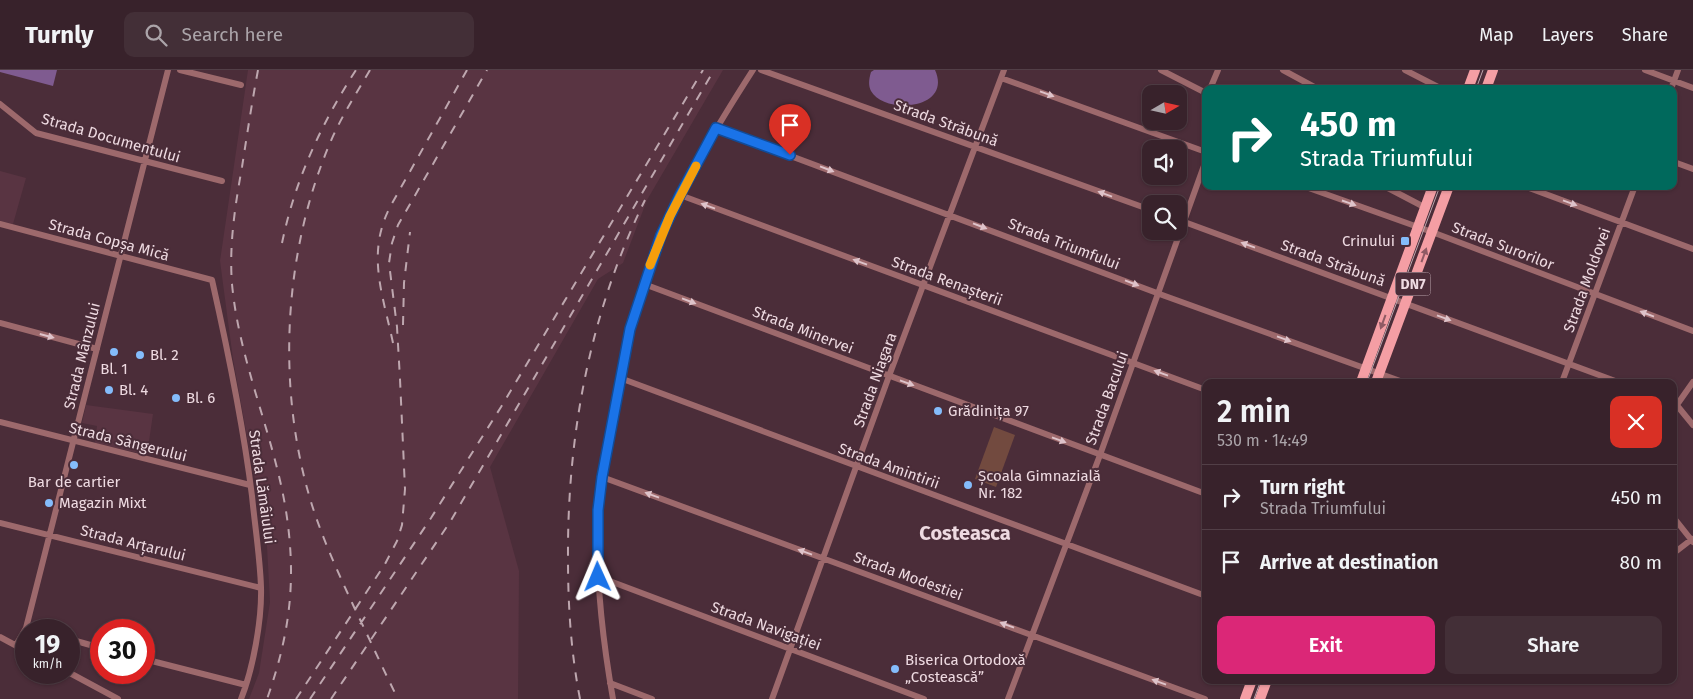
<!DOCTYPE html>
<meta charset="utf-8">
<style>
:root{--surface:#38222b;--page:#432f37;--text:#f1f3f6;--muted:#aba4a9;--line:#523f47;--accent:#db2777}
body{margin:0;font-family:"Fira Sans",sans-serif;background:var(--page);color:var(--text);height:100vh;display:flex;flex-direction:column;font-size:19px;white-space:nowrap}
*{box-sizing:border-box;margin:0}
p{font-size:16px;color:var(--muted)}
.icon{flex:none;width:28px;height:28px;fill:none;stroke:currentColor;stroke-width:2;stroke-linecap:round;stroke-linejoin:round}
.map{position:relative;flex:1;overflow:hidden}
.drawer{position:absolute;left:1202px;top:309px;width:475px;height:305px;display:flex;flex-direction:column;background:var(--surface);border-radius:10px;box-shadow:0 1px 4px #0004,0 0 0 1px var(--line)}
.drawer>*{flex:none}
.top-card{position:absolute;left:1202px;top:15px;width:475px;height:105px;border-radius:10px;box-shadow:0 1px 4px #0004,0 0 0 1px var(--line);background:#00695c;color:#fff;overflow:hidden}
.needle{width:32px;rotate:81deg}
.buttons{position:absolute;left:1142px;top:15px;display:grid;gap:10px}
.buttons a{display:grid;place-items:center;width:45px;height:45px;border-radius:10px;background:var(--surface);box-shadow:0 1px 4px #0004,0 0 0 1px var(--line);font-size:25px}
.speed{position:absolute;left:15px;top:549px;display:flex;gap:10px;font-size:25px;font-weight:700;text-align:center}
.speed>*{display:grid;place-content:center;width:65px;height:65px;border-radius:50%;background:var(--surface);box-shadow:0 1px 4px #0004,0 0 0 1px var(--line);line-height:1}
.speed small{font-size:12px;font-weight:400}
.speed .limit{border:8px solid #d22;background:#fff;color:#111}
.pin{position:absolute;display:grid;place-items:center;width:42px;height:42px;color:#fff;margin:-51px -21px;border-radius:50% 50% 50% 0;rotate:-45deg;box-shadow:0 0 5px #0007}
.pin .icon{rotate:45deg}
.me{position:absolute;width:55px;margin:-28px;rotate:359deg;stroke-linejoin:round;filter:drop-shadow(0 0 4px #0008)}
.turn{display:flex;align-items:center;gap:18px;height:105px;padding:0 15px;font-size:22px}
.turn .icon{width:65px;height:65px;stroke-width:2.5}
.turn b{display:block;font-size:35px;line-height:42px}
.round{display:grid;place-items:center;flex:none;width:52px;height:52px;border-radius:10px;background:var(--page)}
.summary{display:flex;align-items:center;justify-content:space-between;height:85px;padding:0 15px}
h1{font-size:30px;font-weight:600;line-height:38px}
.cta{display:flex;gap:10px;margin-top:auto;padding:10px 15px}
.cta a{flex:1;height:58px;border-radius:10px;background:var(--accent);color:#fff;font-size:20px;font-weight:600;line-height:58px;text-align:center}
.cta a+a{background:var(--page);color:var(--text)}
ul{padding:0;list-style:none}
li{display:flex;align-items:center;gap:15px;height:65px;padding:0 15px;border-top:1px solid var(--line)}
li div{flex:1}
li b{display:block;font-size:19px}
li em{font-style:normal}
header{display:flex;align-items:center;gap:30px;box-sizing:border-box;height:70px;padding:0 25px;background:var(--surface);border-bottom:1px solid var(--line)}
header strong{font-size:24px}
nav{display:flex;gap:28px;margin-inline-start:auto;font-size:18px}
.search{width:350px;height:45px;background:var(--page);display:flex;align-items:center;gap:12px;box-sizing:border-box;padding:0 18px;border-radius:10px;color:var(--muted);font-size:19px}
.map>svg:first-child{display:block}
</style>
<header>
<strong>Turnly</strong>
<div class="search"><svg class="icon" aria-label="search" viewBox="0 0 24 24"><circle cx="10" cy="10" r="6"/><path d="M15 15l6 6"/></svg>Search here</div>
<nav><a>Map</a><a>Layers</a><a>Share</a></nav>
</header>
<div class="map">
<svg width="1693" height="629" viewBox="0 0 1693 629">
<rect width="100%" height="100%" fill="#4b2d39"/>
<path fill="#593442" d="M 248,0 L 723,0 L 647,130 L 623,193 L 598,209 L 490,397 L 519,501 L 518,629 L 249,629 L 259,603 L 270,532 L 267,476 L 233,289 L 220,191 Z
M 0,101 L 26,108 L 13,154 L 0,151 Z
M 86,335 L 153,344 L 147,385 L 95,373 L 97,356 L 82,353 Z"/>
<path fill="#724a3f" d="M 994,357 L 1015,365 L 996,417 L 975,409 Z"/>
<path fill="#7f5b90" d="M 0,0 L 57,0 L 53,16 L 0,2 Z
M 874,0 L 935,0 C 953,40 884,45 871,21 C 868,15 869,9 871,2 Z"/>
<g fill="none" stroke-linecap="round" stroke-linejoin="round">
<path stroke="#9d696c" stroke-width="6" d="M 180,0 L 241,15
M 761,0 L 1151,140
M 1161,0 L 1206,23
M 1283,0 L 1318,19
M 1405,0 L 1442,19
M 1645,0 L 1693,18
M 1001,8 L 1206,82
M 1210,19 L 1218,0
M 1671,19 L 1678,0
M 0,34 L 36,63 L 222,111
M 716,58 L 1165,226 L 1403,312
M 1674,92 L 1693,99
M 1303,116 L 1432,162 L 1693,261
M 1384,116 L 1426,138
M 1524,116 L 1693,179
M 680,125 L 1206,320
M 1179,150 L 1618,312
M 0,154 L 212,210 C 228,281 243,353 252,426 C 255,457 260,487 261,517 C 262,550 253,599 241,629
M 644,214 L 1206,424
M 0,253 L 97,279
M 620,308 L 1206,526
M 1562,312 L 1635,116
M 1675,333 L 1693,355
M 1674,339 L 1693,312
M 0,352 L 250,415
M 602,407 L 1205,629
M 1674,448 L 1693,472
M 0,453 L 261,518
M 1674,483 L 1692,469
M 599,507 L 924,629
M 0,567 L 26,581
M 69,569 L 101,578
M 16,575 L 26,558 C 74,372 119,186 168,0
M 144,589 L 246,615
M 68,602 L 118,629
M 610,613 L 652,629
M 613,629 C 602,567 595,504 598,441 C 600,402 610,363 617,325 C 626,271 639,216 661,165 C 686,107 719,53 753,0
M 772,629 L 889,306 L 1004,0
M 1008,629 L 1100,385 L 1206,90"/>
<path stroke="#f49ea4" stroke-width="10" d="M 1468,19 L 1475,0
M 1486,19 L 1493,0
M 1361,312 L 1433,116
M 1376,312 L 1449,116
M 1245,629 L 1252,610
M 1260,629 L 1267,610"/>
<path stroke="#bea7af" stroke-width="1" d="M 1476,19 L 1483,0
M 1367,312 L 1440,116
M 1254,629 L 1261,610"/>
<path stroke="#bea7af" stroke-width="2" stroke-dasharray="9 9" stroke-linecap="butt" d="M 258,0 C 252,32 247,65 242,97 C 235,136 229,175 232,214 C 239,290 272,361 285,435 C 297,506 291,561 267,629
M 370,0 C 356,24 341,47 330,73 C 285,179 277,307 307,418 C 318,459 336,498 354,537 C 369,568 383,599 398,629
M 282,173 C 295,110 321,54 356,0
M 403,255 L 404,213 L 410,162
M 393,273 C 383,225 366,184 390,137 L 467,0
M 296,629 L 385,494 L 397,471 L 402,455 L 405,419 L 400,309 L 397,257 L 389,193 L 392,173 L 398,155 L 487,0
M 310,629 L 431,448 L 501,337 L 703,0
M 331,629 L 450,452 L 714,0
M 580,629 C 571,583 568,536 568,490 C 567,365 590,242 645,130"/>
</g>
<defs><path id="oneway-solid" d="M-6-.8H1V-3.2L6.5 0L1 3.2V.8H-6Z" transform="scale(1.25)"/></defs>
<g fill="#dec3ca">
<use href="#oneway-solid" transform="translate(1047 24) rotate(20)"/>
<use href="#oneway-solid" transform="translate(827 99) rotate(21)"/>
<use href="#oneway-solid" transform="translate(1105 124) rotate(-160)"/>
<use href="#oneway-solid" transform="translate(1349 133) rotate(19)"/>
<use href="#oneway-solid" transform="translate(1570 133) rotate(20)"/>
<use href="#oneway-solid" transform="translate(708 136) rotate(-160)"/>
<use href="#oneway-solid" transform="translate(980 156) rotate(21)"/>
<use href="#oneway-solid" transform="translate(1248 175) rotate(-160)"/>
<use href="#oneway-solid" transform="translate(860 192) rotate(-160)"/>
<use href="#oneway-solid" transform="translate(1132 213) rotate(21)"/>
<use href="#oneway-solid" transform="translate(689 231) rotate(21)"/>
<use href="#oneway-solid" transform="translate(1647 244) rotate(-159)"/>
<use href="#oneway-solid" transform="translate(1444 248) rotate(20)"/>
<use href="#oneway-solid" transform="translate(47 266) rotate(15)"/>
<use href="#oneway-solid" transform="translate(1284 269) rotate(20)"/>
<use href="#oneway-solid" transform="translate(1161 303) rotate(-160)"/>
<use href="#oneway-solid" transform="translate(907 313) rotate(20)"/>
<use href="#oneway-solid" transform="translate(1059 370) rotate(20)"/>
<use href="#oneway-solid" transform="translate(652 425) rotate(-160)"/>
<use href="#oneway-solid" transform="translate(805 482) rotate(-160)"/>
<use href="#oneway-solid" transform="translate(1007 555) rotate(-160)"/>
<use href="#oneway-solid" transform="translate(1159 612) rotate(-160)"/>
</g>
<g fill="#8f5a64">
<use href="#oneway-solid" transform="translate(1424 185) rotate(-70)"/>
<use href="#oneway-solid" transform="translate(1383 252) rotate(110)"/>
</g>
<g fill="none" stroke-linecap="round" stroke-linejoin="round">
<g stroke="#114b97" stroke-width="12">
<path id="route" d="M 598,507 L 598,440 L 602,407 L 630,259 L 661,165 L 680,125 L 716,58 L 790,85"/>
</g>
<use href="#route" stroke="#1a73e8" stroke-width="9"/>
<path stroke="#f59e0b" stroke-width="9" d="M 650,195 L 670,146 L 696,96"/>
</g>
<g fill="#84bcfb" stroke="#4b2d39" stroke-width="2">
<rect x="1400" y="166" width="10" height="10" rx="2.5"/>
<circle cx="114" cy="282" r="5"/>
<circle cx="140" cy="285" r="5"/>
<circle cx="109" cy="320" r="5"/>
<circle cx="176" cy="328" r="5"/>
<circle cx="938" cy="341" r="5"/>
<circle cx="74" cy="395" r="5"/>
<circle cx="968" cy="415" r="5"/>
<circle cx="49" cy="433" r="5"/>
<circle cx="895" cy="599" r="5"/>
</g>
<g text-anchor="middle" stroke-width="4" stroke-linejoin="round" paint-order="stroke">
<rect fill="#4b2d39" stroke="#bda6af" stroke-width="1" x="1395.5" y="202.5" width="35" height="23" rx="4"/>
<g font-size="14" font-weight="bold" fill="#eedae1">
<text x="1413" y="219">DN7</text>
</g>
<g font-size="15" fill="#eedae1" stroke="#4b2d39">
<text transform="translate(946 53) rotate(20)" y="5">Strada Străbună</text>
<text transform="translate(111 68) rotate(16)" y="5">Strada Documentului</text>
<text transform="translate(109 170) rotate(15)" y="5">Strada Copșa Mică</text>
<text transform="translate(1064 174) rotate(21)" y="5">Strada Triumfului</text>
<text transform="translate(1503 176) rotate(21)" y="5">Strada Surorilor</text>
<text transform="translate(1333 193) rotate(20)" y="5">Strada Străbună</text>
<text transform="translate(1587 210) rotate(-70)" y="5">Strada Moldovei</text>
<text transform="translate(947 211) rotate(20)" y="5">Strada Renașterii</text>
<text transform="translate(803 260) rotate(21)" y="5">Strada Minervei</text>
<text transform="translate(82 286) rotate(-76)" y="5">Strada Mânzului</text>
<text transform="translate(875 310) rotate(-70)" y="5">Strada Niagara</text>
<text transform="translate(1107 328) rotate(-70)" y="5">Strada Bacului</text>
<text transform="translate(128 372) rotate(14)" y="5">Strada Sângerului</text>
<text transform="translate(889 396) rotate(20)" y="5">Strada Amintirii</text>
<text transform="translate(262 417) rotate(82)" y="5">Strada Lămâiului</text>
<text transform="translate(133 473) rotate(14)" y="5">Strada Arțarului</text>
<text transform="translate(908 506) rotate(20)" y="5">Strada Modestiei</text>
<text transform="translate(766 556) rotate(20)" y="5">Strada Navigației</text>
</g>
<g font-size="15" fill="#eedae1" stroke="#4b2d39" text-anchor="start">
<text x="1395" y="176" text-anchor="end">Crinului</text>
<text x="150" y="290">Bl. 2</text>
<text x="114" y="304" text-anchor="middle">Bl. 1</text>
<text x="119" y="325">Bl. 4</text>
<text x="186" y="333">Bl. 6</text>
<text x="948" y="346">Grădinița 97</text>
<text x="978" y="411">Școala Gimnazială<tspan x="978" dy="17">Nr. 182</tspan></text>
<text x="74" y="417" text-anchor="middle">Bar de cartier</text>
<text x="59" y="438">Magazin Mixt</text>
<text x="905" y="595">Biserica Ortodoxă<tspan x="905" dy="17">„Costească”</tspan></text>
</g>
<g font-size="20" font-weight="bold" fill="#eedae1" stroke="#4b2d39">
<text x="965" y="470">Costeasca</text>
</g>
</g>
</svg>
<div class="buttons">
<a><svg class="needle" viewBox="-14 -14 28 28"><path d="M0-13l5 13h-10z" fill="#e53935"/><path d="M0 13l5-13h-10z" fill="#aba4a9"/></svg></a>
<a><svg class="icon" aria-label="sound" viewBox="0 0 24 24"><path d="M4 9h4l5-4v14l-5-4H4zM17 9q2 3 0 6"/></svg></a>
<a><svg class="icon" aria-label="search" viewBox="0 0 24 24"><circle cx="10" cy="10" r="6"/><path d="M15 15l6 6"/></svg></a>
</div>
<div class="speed"><div>19<small>km/h</small></div><div class="limit">30</div></div>
<div class="pin" style="left:790px;top:85px;background:#d93025"><svg class="icon" aria-label="arrive" viewBox="0 0 24 24"><path d="M6 21V4h12l-3 4 3 4H6"/></svg></div>
<svg class="me" style="left:598px;top:507px" viewBox="-20 -20 40 40"><path d="M0-17L14 15 0 8-14 15z" fill="#1a73e8" stroke="#fff" stroke-width="4"/></svg>
<div class="top-card">
<div class="turn"><svg class="icon" aria-label="right" viewBox="0 0 24 24"><path d="M7 20v-9h11M14 6l5 5-5 5"/></svg><div><b>450 m</b>Strada Triumfului</div></div>
</div>
<section class="drawer">
<div class="summary"><div><h1>2 min</h1><p>530 m · 14:49</p></div><a class="round" style="background:#d93025;color:#fff"><svg class="icon" aria-label="close" viewBox="0 0 24 24"><path d="M6 6l12 12M18 6L6 18"/></svg></a></div>
<ul>
<li><svg class="icon" aria-label="right" viewBox="0 0 24 24"><path d="M7 20v-9h11M14 6l5 5-5 5"/></svg><div><b>Turn right</b><p>Strada Triumfului</p></div><em>450 m</em></li>
<li><svg class="icon" aria-label="arrive" viewBox="0 0 24 24"><path d="M6 21V4h12l-3 4 3 4H6"/></svg><div><b>Arrive at destination</b></div><em>80 m</em></li>
</ul>
<div class="cta"><a>Exit</a><a>Share</a></div>
</section>
</div>
